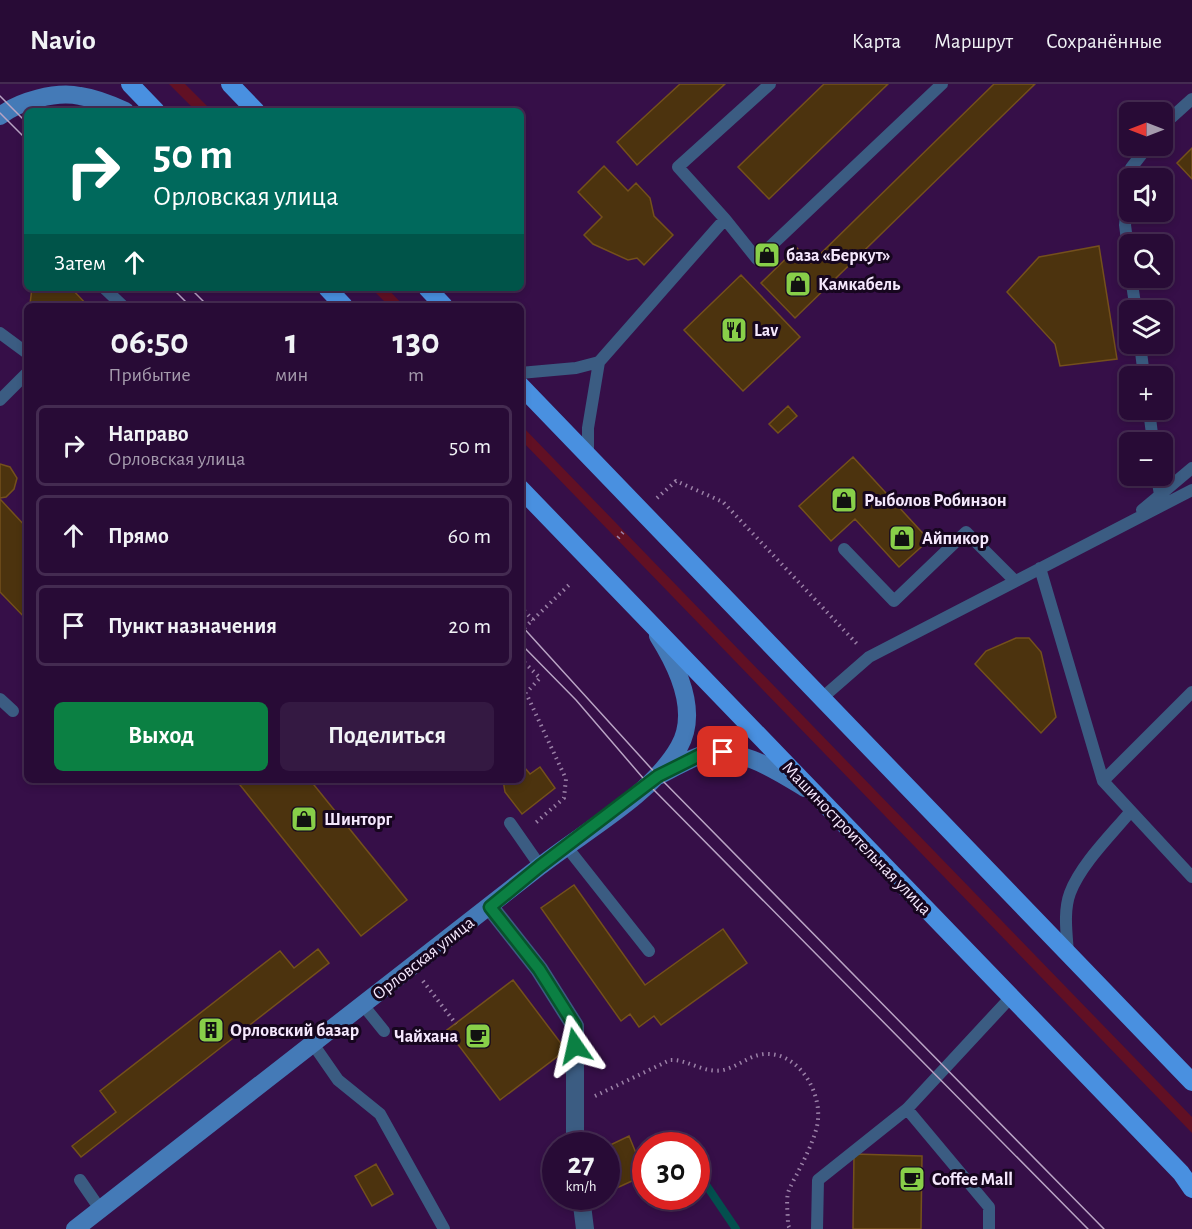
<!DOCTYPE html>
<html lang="ru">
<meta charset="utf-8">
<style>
:root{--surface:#280b36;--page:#341942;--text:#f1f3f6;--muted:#a59bad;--line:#442b51;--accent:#0b8043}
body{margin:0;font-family:"Alegreya Sans",sans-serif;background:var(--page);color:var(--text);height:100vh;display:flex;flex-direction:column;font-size:22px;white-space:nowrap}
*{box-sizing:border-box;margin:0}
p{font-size:20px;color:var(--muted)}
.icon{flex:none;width:33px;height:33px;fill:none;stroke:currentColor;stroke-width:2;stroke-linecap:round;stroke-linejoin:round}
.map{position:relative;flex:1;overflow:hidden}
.side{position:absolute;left:24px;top:219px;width:500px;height:480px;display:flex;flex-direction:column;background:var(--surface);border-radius:9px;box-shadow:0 3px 9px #0003,0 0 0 2px var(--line)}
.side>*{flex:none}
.guide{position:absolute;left:24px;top:24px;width:500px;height:183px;border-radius:9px;box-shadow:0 3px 9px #0003,0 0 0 2px var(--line);background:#00695c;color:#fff;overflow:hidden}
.needle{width:39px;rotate:270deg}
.buttons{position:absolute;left:1119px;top:18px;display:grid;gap:12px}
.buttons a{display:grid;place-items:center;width:54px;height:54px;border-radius:9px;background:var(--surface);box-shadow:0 3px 9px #0003,0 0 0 2px var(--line);font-size:30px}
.speed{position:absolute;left:542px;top:1048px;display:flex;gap:12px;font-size:30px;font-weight:700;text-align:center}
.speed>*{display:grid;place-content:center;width:78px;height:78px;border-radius:50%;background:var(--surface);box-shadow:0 3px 9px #0003,0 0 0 2px var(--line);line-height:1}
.speed small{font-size:15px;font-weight:400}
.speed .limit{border:9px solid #d22;background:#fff;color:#111}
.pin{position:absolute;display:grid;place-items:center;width:51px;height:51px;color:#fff;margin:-26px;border-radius:12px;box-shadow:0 3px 9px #0006}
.me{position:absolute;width:66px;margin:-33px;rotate:349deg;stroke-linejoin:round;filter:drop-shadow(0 0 4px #0008)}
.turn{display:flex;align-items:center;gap:21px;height:126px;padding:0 30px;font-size:27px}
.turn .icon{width:78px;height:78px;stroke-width:2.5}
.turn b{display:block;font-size:42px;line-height:51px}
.then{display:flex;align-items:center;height:57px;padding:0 30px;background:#0003;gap:12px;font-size:22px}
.eta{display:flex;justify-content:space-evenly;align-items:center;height:102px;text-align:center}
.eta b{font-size:36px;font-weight:700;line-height:42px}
.cta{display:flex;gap:12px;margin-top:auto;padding:12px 30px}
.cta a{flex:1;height:69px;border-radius:9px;background:var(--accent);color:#fff;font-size:24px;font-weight:700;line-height:69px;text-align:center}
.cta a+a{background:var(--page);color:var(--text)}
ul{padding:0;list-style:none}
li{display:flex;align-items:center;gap:18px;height:81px;margin:0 12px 9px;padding:0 18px;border:3px solid var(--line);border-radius:9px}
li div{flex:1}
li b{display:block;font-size:22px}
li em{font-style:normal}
header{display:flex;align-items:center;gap:36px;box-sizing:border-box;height:84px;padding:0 30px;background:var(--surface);border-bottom:2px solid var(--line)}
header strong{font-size:28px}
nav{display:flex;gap:33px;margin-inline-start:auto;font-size:21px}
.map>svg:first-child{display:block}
</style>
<header>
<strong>Navio</strong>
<nav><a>Карта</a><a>Маршрут</a><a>Сохранённые</a></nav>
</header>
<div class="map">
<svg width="1192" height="1145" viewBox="0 0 1192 1145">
<rect width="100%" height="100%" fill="#360f48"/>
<path fill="#611024" d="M 169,0 L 185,0 L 212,27 L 196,27 Z
M 371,204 L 387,204 L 404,222 L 389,222 Z
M 520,340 L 1192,1033 L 1192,1049 L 521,356 Z"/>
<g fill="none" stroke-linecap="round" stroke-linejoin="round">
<path stroke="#034f4e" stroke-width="8" d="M 696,1086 L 736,1145"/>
</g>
<path fill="#4c330e" stroke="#74501c" stroke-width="1.5" d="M 680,0 L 725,0 L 637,81 L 617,58 Z
M 824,0 L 888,0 L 769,115 L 738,83 Z
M 994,0 L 1035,0 L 795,234 L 761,199 L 797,164 L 811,179 Z
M 1192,64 L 1192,95 L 1177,79 Z
M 604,82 L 628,107 L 636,99 L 650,114 L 654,132 L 673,151 L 644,181 L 637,174 L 628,176 L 593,160 L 584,151 L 602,133 L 578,108 Z
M 1099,162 L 1117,275 L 1060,282 L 1055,260 L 1007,208 L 1039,173 Z
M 741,191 L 800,253 L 743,307 L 684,246 Z
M 32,204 L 71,204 L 88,222 L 32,222 L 30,220 Z
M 788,322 L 797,332 L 778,349 L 769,340 Z
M 853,373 L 929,456 L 899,483 L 855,435 L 831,457 L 799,422 Z
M 0,380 L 10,383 L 17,394 L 14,405 L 6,413 L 0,414 Z
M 0,415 L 27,444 L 27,536 L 0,508 Z
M 1016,554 L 1029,554 L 1041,568 L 1056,633 L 1041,649 L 975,580 L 986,567 Z
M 520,678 L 530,690 L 540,683 L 555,704 L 522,730 L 505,708 L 503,696 L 520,696 Z
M 236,696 L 310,696 L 407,816 L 361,852 Z
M 574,801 L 645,901 L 723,845 L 747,879 L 661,941 L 654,932 L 639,943 L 630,930 L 621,937 L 541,824 Z
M 318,865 L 329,879 L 81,1073 L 72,1062 L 116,1028 L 100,1007 L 280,867 L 294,884 Z
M 513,896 L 566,966 L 500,1016 L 447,946 Z
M 629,1052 L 645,1091 L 608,1108 L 606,1103 L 606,1063 Z
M 854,1070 L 922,1072 L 921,1145 L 853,1145 Z
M 376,1080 L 393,1110 L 372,1122 L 355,1092 Z"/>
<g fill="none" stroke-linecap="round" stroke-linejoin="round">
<path stroke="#9b81a7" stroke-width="4" stroke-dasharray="1.5 4.5" stroke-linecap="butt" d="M 657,414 L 676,397 L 723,418 L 858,561
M 618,454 L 625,446
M 520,522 L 533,536
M 520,548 L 570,500
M 520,574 L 540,594 L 526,609 L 566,695 L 564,714 L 533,741
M 423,897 L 456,940
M 595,1012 L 670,976 C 688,975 704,990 723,986 C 738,983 749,971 765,970 C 801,968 826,1014 816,1046 C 812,1060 805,1074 798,1088 C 795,1094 790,1102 788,1109 C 786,1118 788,1131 788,1141 L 790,1145"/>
<path stroke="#3b5c82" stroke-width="12" d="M 770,0 L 678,83 L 725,135 L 757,175 L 942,0
M 1162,42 L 1192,15
M 1130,94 L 1131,84 L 1148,62
M 1130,97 L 1125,141 L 1130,179
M 1131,194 L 1136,226
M 104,204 L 123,222
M 0,249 L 27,269
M 1140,260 L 1144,292
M 520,289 L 576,284 L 599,278
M 0,316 L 27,289
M 1149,326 L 1153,358
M 588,372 L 588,344 L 599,278 L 725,135
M 1160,411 L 1192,384
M 1142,426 L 1160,411 L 1157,392
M 844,465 L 894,517 L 966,448 L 1015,497
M 1040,484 L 1103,697 L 1192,793
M 822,614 L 869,573 L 1192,406
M 0,615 L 13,627
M 1103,697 L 1192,608
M 510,739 L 540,782
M 566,762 L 649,867
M 1068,870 C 1067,851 1063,828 1070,809 C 1081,780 1111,751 1131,727
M 363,921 L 384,947
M 313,960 L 338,996 L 380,1030 L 444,1145
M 907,1025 L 989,1123 L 989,1145
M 80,1096 L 100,1125
M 817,1145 L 818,1096 L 907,1025 L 1011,913"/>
<path stroke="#3b5c82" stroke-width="18" d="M 490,823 L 539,885 L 575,942 L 575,1062
M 581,1113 L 585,1145"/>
<path stroke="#447ab7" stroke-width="18" d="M 0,32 C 19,17 56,7 80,12 C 94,14 112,21 125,27
M 660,691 C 673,685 688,675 702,671 C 740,662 774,685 805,704
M 75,1145 C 230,1024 385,904 539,783 C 583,748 652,711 679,663 C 699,628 677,582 658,552"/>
<path stroke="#4990e0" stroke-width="18" d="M 130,0 L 156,27
M 230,0 L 256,27
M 327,204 L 344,222
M 427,204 L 444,222
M 520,301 L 1192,998
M 520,404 L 1181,1089 L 1192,1105"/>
<path stroke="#b9a4c4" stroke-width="1.5" d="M 0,12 L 27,39
M 0,29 L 27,56
M 172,204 L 190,222
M 190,204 L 208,222
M 520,540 L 658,692 L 1104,1145
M 520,559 L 576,616 L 649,701 L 1088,1145"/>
</g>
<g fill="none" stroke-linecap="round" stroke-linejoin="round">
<g stroke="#07532c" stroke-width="15">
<path id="route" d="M 575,962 L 575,942 L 539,885 L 490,823 L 540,782 L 658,692 L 700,671 L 723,668"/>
</g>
<use href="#route" stroke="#0b8043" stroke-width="10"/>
</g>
<defs>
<g id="shop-square" transform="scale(1.35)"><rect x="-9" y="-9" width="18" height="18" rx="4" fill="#88cf49" stroke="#16061e"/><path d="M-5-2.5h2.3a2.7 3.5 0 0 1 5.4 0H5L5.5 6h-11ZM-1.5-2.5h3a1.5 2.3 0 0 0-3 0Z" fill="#111"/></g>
<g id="restaurant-square" transform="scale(1.35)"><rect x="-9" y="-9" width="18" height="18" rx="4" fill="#88cf49" stroke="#16061e"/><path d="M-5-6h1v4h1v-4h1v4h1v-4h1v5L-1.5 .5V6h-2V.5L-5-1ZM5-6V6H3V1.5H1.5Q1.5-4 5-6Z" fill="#111"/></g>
<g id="building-square" transform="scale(1.35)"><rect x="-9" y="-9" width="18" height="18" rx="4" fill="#88cf49" stroke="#16061e"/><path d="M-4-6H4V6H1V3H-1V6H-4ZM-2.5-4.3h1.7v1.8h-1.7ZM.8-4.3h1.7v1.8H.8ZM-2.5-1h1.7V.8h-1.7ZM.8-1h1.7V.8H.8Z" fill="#111"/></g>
<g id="cafe-square" transform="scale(1.35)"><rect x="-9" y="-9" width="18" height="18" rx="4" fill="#88cf49" stroke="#16061e"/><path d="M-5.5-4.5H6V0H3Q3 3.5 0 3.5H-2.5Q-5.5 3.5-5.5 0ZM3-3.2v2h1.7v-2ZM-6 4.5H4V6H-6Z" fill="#111"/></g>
</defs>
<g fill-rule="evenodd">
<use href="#shop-square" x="767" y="171"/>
<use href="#shop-square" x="798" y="200"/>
<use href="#restaurant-square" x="734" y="246"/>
<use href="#shop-square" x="844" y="416"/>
<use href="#shop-square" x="902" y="454"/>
<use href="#shop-square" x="304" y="735"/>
<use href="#building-square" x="211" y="946"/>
<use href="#cafe-square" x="478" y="952"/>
<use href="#cafe-square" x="912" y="1095"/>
</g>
<g text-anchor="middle" stroke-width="6" stroke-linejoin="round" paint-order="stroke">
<g font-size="18" font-weight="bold" fill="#f5e8fd" stroke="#16061e" text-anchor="start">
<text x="786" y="177">база «Беркут»</text>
<text x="818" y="206">Камкабель</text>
<text x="754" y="252">Lav</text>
<text x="864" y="422">Рыболов Робинзон</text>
<text x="922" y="460">Айпикор</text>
<text x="324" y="741">Шинторг</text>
<text x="230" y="952">Орловский базар</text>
<text x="458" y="958" text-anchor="end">Чайхана</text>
<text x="932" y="1101">Coffee Mall</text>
</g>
<g font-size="18" fill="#f5e8fd" stroke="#16061e">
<text transform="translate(857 754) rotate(46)" y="6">Машиностроительная улица</text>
<text transform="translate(423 874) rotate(-38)" y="6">Орловская улица</text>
</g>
</g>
</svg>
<div class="buttons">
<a><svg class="needle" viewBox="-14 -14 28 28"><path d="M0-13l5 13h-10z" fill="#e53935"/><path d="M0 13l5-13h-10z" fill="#a59bad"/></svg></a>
<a><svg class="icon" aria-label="sound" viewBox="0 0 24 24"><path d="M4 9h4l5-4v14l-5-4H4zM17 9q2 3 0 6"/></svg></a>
<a><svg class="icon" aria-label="search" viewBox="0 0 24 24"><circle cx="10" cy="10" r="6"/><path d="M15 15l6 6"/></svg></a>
<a><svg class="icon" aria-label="layers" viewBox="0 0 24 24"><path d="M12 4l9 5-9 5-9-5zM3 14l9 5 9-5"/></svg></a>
<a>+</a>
<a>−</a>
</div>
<div class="speed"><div>27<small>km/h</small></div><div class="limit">30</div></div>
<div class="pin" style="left:723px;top:668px;background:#d93025"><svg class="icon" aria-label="arrive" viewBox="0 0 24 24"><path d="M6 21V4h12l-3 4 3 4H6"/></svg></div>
<svg class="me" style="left:575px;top:962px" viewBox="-20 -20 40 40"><path d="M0-17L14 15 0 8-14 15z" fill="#0b8043" stroke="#fff" stroke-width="4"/></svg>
<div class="guide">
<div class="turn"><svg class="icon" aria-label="right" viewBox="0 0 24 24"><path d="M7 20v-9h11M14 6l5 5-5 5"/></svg><div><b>50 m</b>Орловская улица</div></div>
<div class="then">Затем<svg class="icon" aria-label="ahead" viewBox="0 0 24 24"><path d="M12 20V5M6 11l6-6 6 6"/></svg></div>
</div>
<section class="side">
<div class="eta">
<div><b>06:50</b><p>Прибытие</p></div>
<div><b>1</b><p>мин</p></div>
<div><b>130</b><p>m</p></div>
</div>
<ul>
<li><svg class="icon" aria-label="right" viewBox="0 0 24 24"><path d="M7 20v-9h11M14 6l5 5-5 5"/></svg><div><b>Направо</b><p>Орловская улица</p></div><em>50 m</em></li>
<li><svg class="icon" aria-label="ahead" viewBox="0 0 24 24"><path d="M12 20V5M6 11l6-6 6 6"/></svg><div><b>Прямо</b></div><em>60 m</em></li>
<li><svg class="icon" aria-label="arrive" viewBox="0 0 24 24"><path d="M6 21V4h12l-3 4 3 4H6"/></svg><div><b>Пункт назначения</b></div><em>20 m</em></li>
</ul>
<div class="cta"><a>Выход</a><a>Поделиться</a></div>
</section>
</div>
